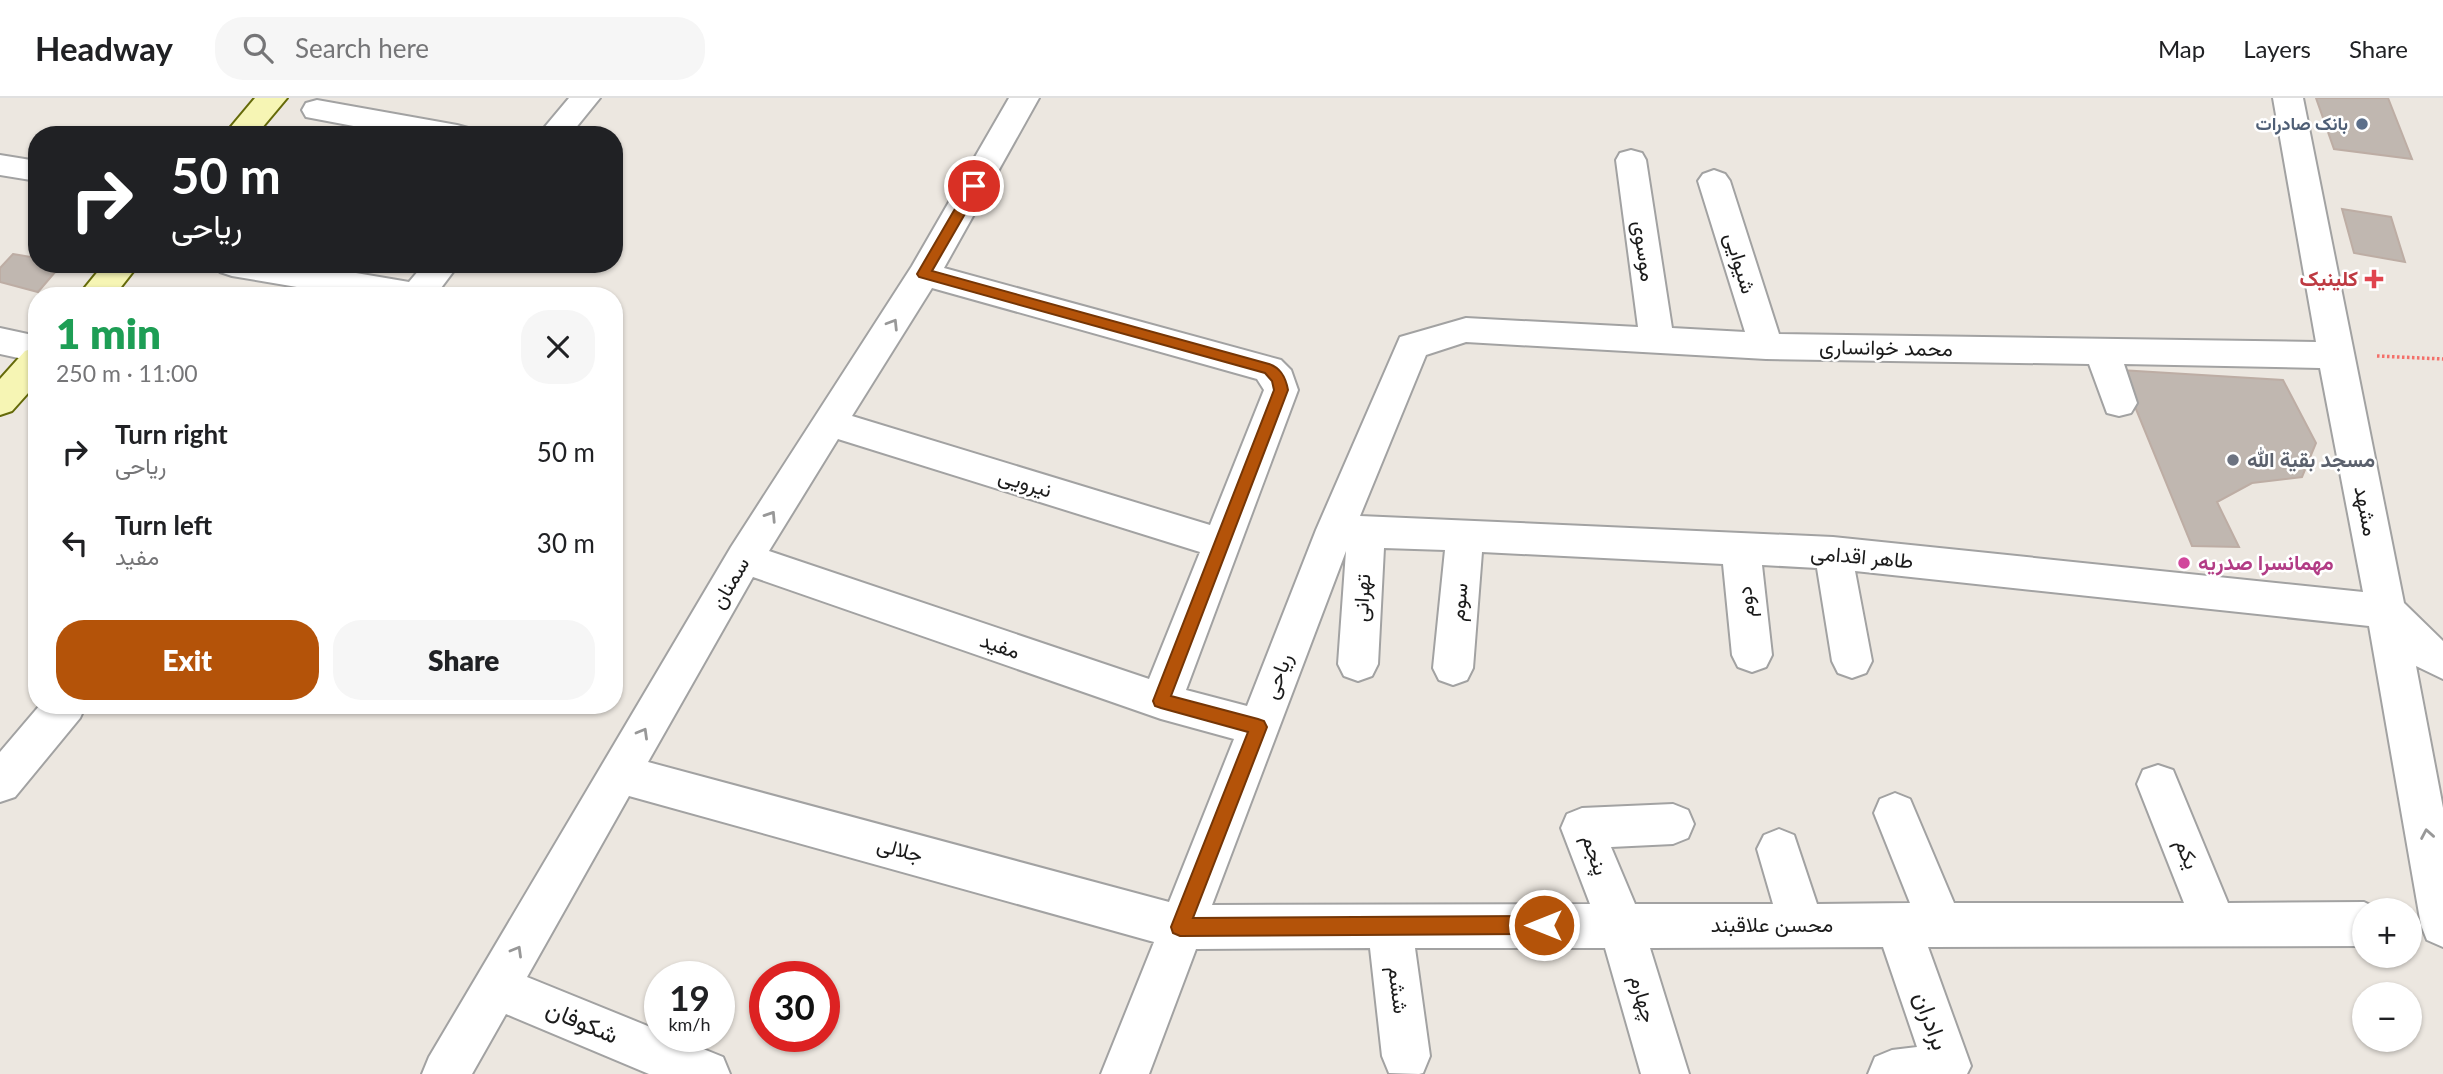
<!DOCTYPE html>
<meta charset="utf-8">
<style>
:root{--surface:#fff;--page:#f6f6f6;--text:#202124;--muted:#757577;--line:#e0e0e0;--accent:#b45309}
body{margin:0;font-family:Lato,Vazirmatn,sans-serif;background:var(--page);color:var(--text);height:100vh;display:flex;flex-direction:column;font-size:26px;white-space:nowrap}
*{box-sizing:border-box;margin:0}
p{font-size:23px;color:var(--muted)}
.icon{flex:none;width:38px;height:38px;fill:none;stroke:currentColor;stroke-width:2;stroke-linecap:round;stroke-linejoin:round}
.map{position:relative;flex:1;overflow:hidden}
.details{position:absolute;left:28px;top:189px;width:595px;height:427px;display:flex;flex-direction:column;background:var(--surface);border-radius:28px;box-shadow:0 2px 5px #0004}
.details>*{flex:none}
.guide{position:absolute;left:28px;top:28px;width:595px;height:147px;border-radius:28px;box-shadow:0 2px 5px #0004;background:#202124;color:#fff;overflow:hidden}
.controls{position:absolute;left:2352px;top:800px;display:grid;gap:14px}
.controls a{display:grid;place-items:center;width:70px;height:70px;border-radius:50%;background:var(--surface);box-shadow:0 2px 5px #0004;font-size:35px}
.speed{position:absolute;left:644px;top:863px;display:flex;gap:14px;font-size:35px;font-weight:700;text-align:center}
.speed>*{display:grid;place-content:center;width:91px;height:91px;border-radius:50%;background:var(--surface);box-shadow:0 2px 5px #0004;line-height:1}
.speed small{font-size:18px;font-weight:400}
.speed .limit{border:10px solid #d22;background:#fff;color:#111}
.pin{position:absolute;display:grid;place-items:center;width:60px;height:60px;color:#fff;margin:-30px;border:4px solid #fff;border-radius:50%;box-shadow:0 2px 7px #0007}
.me{position:absolute;width:77px;margin:-38px;rotate:270deg;stroke-linejoin:round;filter:drop-shadow(0 0 5px #0008)}
.turn{display:flex;align-items:center;gap:24px;height:147px;padding:0 28px;font-size:32px}
.turn .icon{width:91px;height:91px;stroke-width:2.5}
.turn b{display:block;font-size:49px;line-height:60px}
.round{display:grid;place-items:center;flex:none;width:74px;height:74px;border-radius:28px;background:var(--page)}
.summary{display:flex;align-items:center;justify-content:space-between;height:119px;padding:0 28px}
h1{font-size:42px;font-weight:800;line-height:52px;color:#1e9e55}
.button{display:flex;gap:14px;margin-top:auto;padding:14px 28px}
.button a{flex:1;height:80px;border-radius:28px;background:var(--accent);color:#fff;font-size:28px;font-weight:800;line-height:80px;text-align:center}
.button a+a{background:var(--page);color:var(--text)}
ul{padding:0;list-style:none}
li{display:flex;align-items:center;gap:21px;height:91px;padding:0 28px}
li div{flex:1}
li b{display:block;font-size:26px}
li em{font-style:normal}
header{display:flex;align-items:center;gap:42px;box-sizing:border-box;height:98px;padding:0 35px;background:var(--surface);border-bottom:2px solid var(--line)}
header strong{font-size:33px}
nav{display:flex;gap:38px;margin-inline-start:auto;font-size:24px}
.search{width:490px;height:63px;background:var(--page);display:flex;align-items:center;gap:18px;box-sizing:border-box;padding:0 24px;border-radius:28px;color:var(--muted);font-size:26px}
.map>svg:first-child{display:block}
</style>
<header>
<strong>Headway</strong>
<div class="search"><svg class="icon" aria-label="search" viewBox="0 0 24 24"><circle cx="10" cy="10" r="6"/><path d="M15 15l6 6"/></svg>Search here</div>
<nav><a>Map</a><a>Layers</a><a>Share</a></nav>
</header>
<div class="map">
<svg width="2443" height="976" viewBox="0 0 2443 976">
<rect width="100%" height="100%" fill="#ece7e0"/>
<path fill="#c0b7b0" stroke="#bdada4" stroke-width="2" d="M 2316,0 L 2388,0 L 2412,61 L 2334,51 Z
M 2342,111 L 2391,119 L 2405,164 L 2354,155 Z
M 13,156 L 37,160 L 37,166 L 62,166 L 38,194 L 0,184 L 0,170 Z
M 2120,272 L 2283,282 L 2316,345 L 2302,379 L 2252,385 L 2217,404 L 2239,449 L 2192,448 Z"/>
<g fill="none" stroke-linecap="round" stroke-linejoin="round">
<g stroke="#a2a2a2" stroke-width="4">
<path id="minor" d="M 569,0 L 600,0 L 570,37 L 538,37 Z
M 1009,0 L 1039,0 L 944,170 L 1281,262 L 1291,272 L 1298,292 L 1186,592 L 1247,608 L 1316,432 L 1400,239 L 1466,220 L 1638,229 L 1616,62 L 1620,55 L 1631,52 L 1642,55 L 1646,62 L 1672,230 L 1745,234 L 1698,83 L 1703,76 L 1714,72 L 1725,76 L 1730,83 L 1779,236 L 2316,244 L 2273,0 L 2303,0 L 2404,505 L 2443,543 L 2443,581 L 2416,568 L 2443,710 L 2443,849 L 2427,842 L 2421,827 L 2369,528 L 1855,473 L 1872,563 L 1866,575 L 1852,580 L 1838,575 L 1832,563 L 1817,470 L 1762,467 L 1772,557 L 1766,569 L 1752,574 L 1738,569 L 1732,557 L 1723,466 L 1482,454 L 1473,570 L 1467,582 L 1453,587 L 1439,582 L 1433,570 L 1445,452 L 1384,450 L 1378,566 L 1372,578 L 1358,583 L 1344,578 L 1338,566 L 1346,453 L 1212,807 L 1590,806 L 1561,730 L 1567,716 L 1582,710 L 1673,706 L 1688,712 L 1694,726 L 1688,740 L 1673,746 L 1611,749 L 1635,806 L 1773,806 L 1757,751 L 1764,737 L 1779,731 L 1794,737 L 1817,806 L 1910,805 L 1874,715 L 1880,701 L 1895,695 L 1910,701 L 1954,805 L 2184,805 L 2137,686 L 2143,672 L 2158,667 L 2173,672 L 2228,805 L 2364,804 L 2380,812 L 2364,812 L 2364,848 L 1928,849 L 1971,968 L 1967,976 L 1868,976 L 1875,959 L 1892,952 L 1917,949 L 1883,849 L 1650,850 L 1689,976 L 1641,976 L 1605,850 L 1415,850 L 1430,958 L 1423,975 L 1419,976 L 1389,975 L 1382,958 L 1370,850 L 1196,851 L 1149,976 L 1101,976 L 1154,844 L 629,698 L 527,879 L 660,933 L 660,938 L 671,938 L 723,959 L 730,976 L 649,976 L 506,916 L 472,976 L 422,976 L 429,959 L 731,449 L 912,168 ZM 932,190 L 1257,281 L 1264,292 L 1210,427 L 852,318 ZM 1466,244 L 1766,261 L 2089,266 L 2107,315 L 2119,318 L 2131,315 L 2137,305 L 2124,266 L 2320,270 L 2363,494 L 1833,439 L 1360,418 L 1426,257 ZM 838,341 L 1200,454 L 1149,581 L 769,453 ZM 753,479 L 1161,621 L 1234,641 L 1169,804 L 648,664 Z
M 317,2 L 457,27 L 468,30 L 472,37 L 401,37 L 306,19 L 302,12 L 306,5 Z
M 0,57 L 37,63 L 37,83 L 0,77 Z
M 216,166 L 303,166 L 409,184 L 424,166 L 459,166 L 435,198 L 350,198 L 232,178 L 220,174 Z
M 0,230 L 37,238 L 37,264 L 0,256 Z
M 40,607 L 86,607 L 80,620 L 15,699 L 0,704 L 0,654 Z"/>
</g>
<g stroke="#656a09" stroke-width="4">
<path id="secondary" d="M 255,0 L 287,0 L 256,37 L 224,37 Z
M 104,166 L 139,166 L 114,198 L 78,198 Z
M 37,249 L 37,285 L 12,313 L 0,317 L 0,281 L 25,253 Z"/>
</g>
<path stroke="#f3706a" stroke-width="3.5" stroke-dasharray="2.5 2.5" stroke-linecap="butt" d="M 2377,258 L 2443,261"/>
<use href="#minor" fill="#fff" fill-rule="evenodd"/>
<use href="#secondary" fill="#f6f5b4" fill-rule="evenodd"/>
</g>
<defs><path id="oneway-chevron" d="M-2-3.5L2.5 0L-2 3.5" fill="none" stroke-width="1.6" stroke-linecap="round" stroke-linejoin="round" transform="scale(1.75)"/></defs>
<g stroke="#989898">
<use href="#oneway-chevron" transform="translate(893 226) rotate(-58)"/>
<use href="#oneway-chevron" transform="translate(771 418) rotate(-57)"/>
<use href="#oneway-chevron" transform="translate(643 635) rotate(-60)"/>
<use href="#oneway-chevron" transform="translate(2427 736) rotate(-100)"/>
<use href="#oneway-chevron" transform="translate(517 853) rotate(-60)"/>
</g>
<path fill="#b45309" stroke="#753606" stroke-width="2" d="M 974,84 L 981,88 L 932,173 L 1269,266 C 1282,270 1286,281 1288,292 L 1171,598 L 1258,621 L 1264,623 L 1267,629 L 1193,820 L 1544,818 L 1550,820 L 1553,827 L 1550,833 L 1544,836 L 1180,838 L 1173,835 L 1171,829 L 1248,634 L 1161,610 L 1155,608 L 1153,603 L 1274,292 L 1272,283 L 1265,275 L 919,179 L 917,176 L 970,85 Z"/>
<circle fill="#5c6f8a" stroke="#fff" stroke-width="2.5" cx="2362" cy="26" r="7"/>
<path fill="#e0444e" stroke="#fff" stroke-width="2.5" d="M2370.5 170.5h7v7h7v7h-7v7h-7v-7h-7v-7h7z"/>
<circle fill="#6b7280" stroke="#fff" stroke-width="2.5" cx="2233" cy="362" r="7"/>
<circle fill="#d1479c" stroke="#fff" stroke-width="2.5" cx="2184" cy="465" r="7"/>
<g text-anchor="middle" stroke-width="5" stroke-linejoin="round" paint-order="stroke">
<g font-size="18" font-weight="bold" fill="#4e5e75" stroke="#fff" text-anchor="end">
<text x="2348" y="32">بانک صادرات</text>
</g>
<g font-size="21" fill="#1b1b1b" stroke="#fff">
<text transform="translate(1644 153) rotate(82)" y="7">موسوی</text>
<text transform="translate(1740 165) rotate(73)" y="7">شیوایی</text>
<text transform="translate(1886 250) rotate(1)" y="7">محمد خوانساری</text>
<text transform="translate(1025 385) rotate(17)" y="7">نیرویی</text>
<text transform="translate(2366 413) rotate(79)" y="7">مشهد</text>
<text transform="translate(1862 459) rotate(5)" y="7">طاهر اقدامی</text>
<text transform="translate(730 485) rotate(-60)" y="7">سمنان</text>
<text transform="translate(1362 500) rotate(-87)" y="7">تهرانی</text>
<text transform="translate(1459 504) rotate(-85)" y="7">سوم</text>
<text transform="translate(1746 504) rotate(-96)" y="7">دوم</text>
<text transform="translate(1000 548) rotate(19)" y="7">مفید</text>
<text transform="translate(1278 578) rotate(-69)" y="7">ریاحی</text>
<text transform="translate(900 752) rotate(15)" y="7">جلالی</text>
<text transform="translate(2187 756) rotate(68)" y="7">یکم</text>
<text transform="translate(1595 757) rotate(71)" y="7">پنجم</text>
<text x="1772" y="834">محسن علاقبند</text>
<text transform="translate(1398 892) rotate(83)" y="7">ششم</text>
<text transform="translate(1643 901) rotate(74)" y="7">چهارم</text>
</g>
<g font-size="21" font-weight="bold" fill="#be3a42" stroke="#fff" text-anchor="end">
<text x="2358" y="188">کلینیک</text>
</g>
<g font-size="21" font-weight="bold" fill="#5b616d" stroke="#fff" text-anchor="start">
<text x="2247" y="369">مسجد بقیة الله</text>
</g>
<g font-size="21" font-weight="bold" fill="#b23c85" stroke="#fff" text-anchor="start">
<text x="2198" y="472">مهمانسرا صدریه</text>
</g>
<g font-size="24" fill="#1b1b1b" stroke="#fff">
<text transform="translate(1931 923) rotate(70)" y="8">برادران</text>
<text transform="translate(582 924) rotate(23)" y="8">شکوفان</text>
</g>
</g>
</svg>
<div class="controls">
<a>+</a>
<a>−</a>
</div>
<div class="speed"><div>19<small>km/h</small></div><div class="limit">30</div></div>
<div class="pin" style="left:974px;top:88px;background:#d93025"><svg class="icon" aria-label="arrive" viewBox="0 0 24 24"><path d="M6 21V4h12l-3 4 3 4H6"/></svg></div>
<svg class="me" style="left:1544px;top:827px" viewBox="-20 -20 40 40"><circle r="17" fill="#b45309" stroke="#fff" stroke-width="3"/><path d="M0-11L8 9 0 5-8 9z" fill="#fff"/></svg>
<div class="guide">
<div class="turn"><svg class="icon" aria-label="right" viewBox="0 0 24 24"><path d="M7 20v-9h11M14 6l5 5-5 5"/></svg><div><b>50 m</b>ریاحی</div></div>
</div>
<section class="details">
<div class="summary"><div><h1>1 min</h1><p>250 m · 11:00</p></div><a class="round"><svg class="icon" aria-label="close" viewBox="0 0 24 24"><path d="M6 6l12 12M18 6L6 18"/></svg></a></div>
<ul>
<li><svg class="icon" aria-label="right" viewBox="0 0 24 24"><path d="M7 20v-9h11M14 6l5 5-5 5"/></svg><div><b>Turn right</b><p>ریاحی</p></div><em>50 m</em></li>
<li><svg class="icon" aria-label="left" viewBox="0 0 24 24"><path d="M17 20v-9H6M10 6l-5 5 5 5"/></svg><div><b>Turn left</b><p>مفید</p></div><em>30 m</em></li>
</ul>
<div class="button"><a>Exit</a><a>Share</a></div>
</section>
</div>
